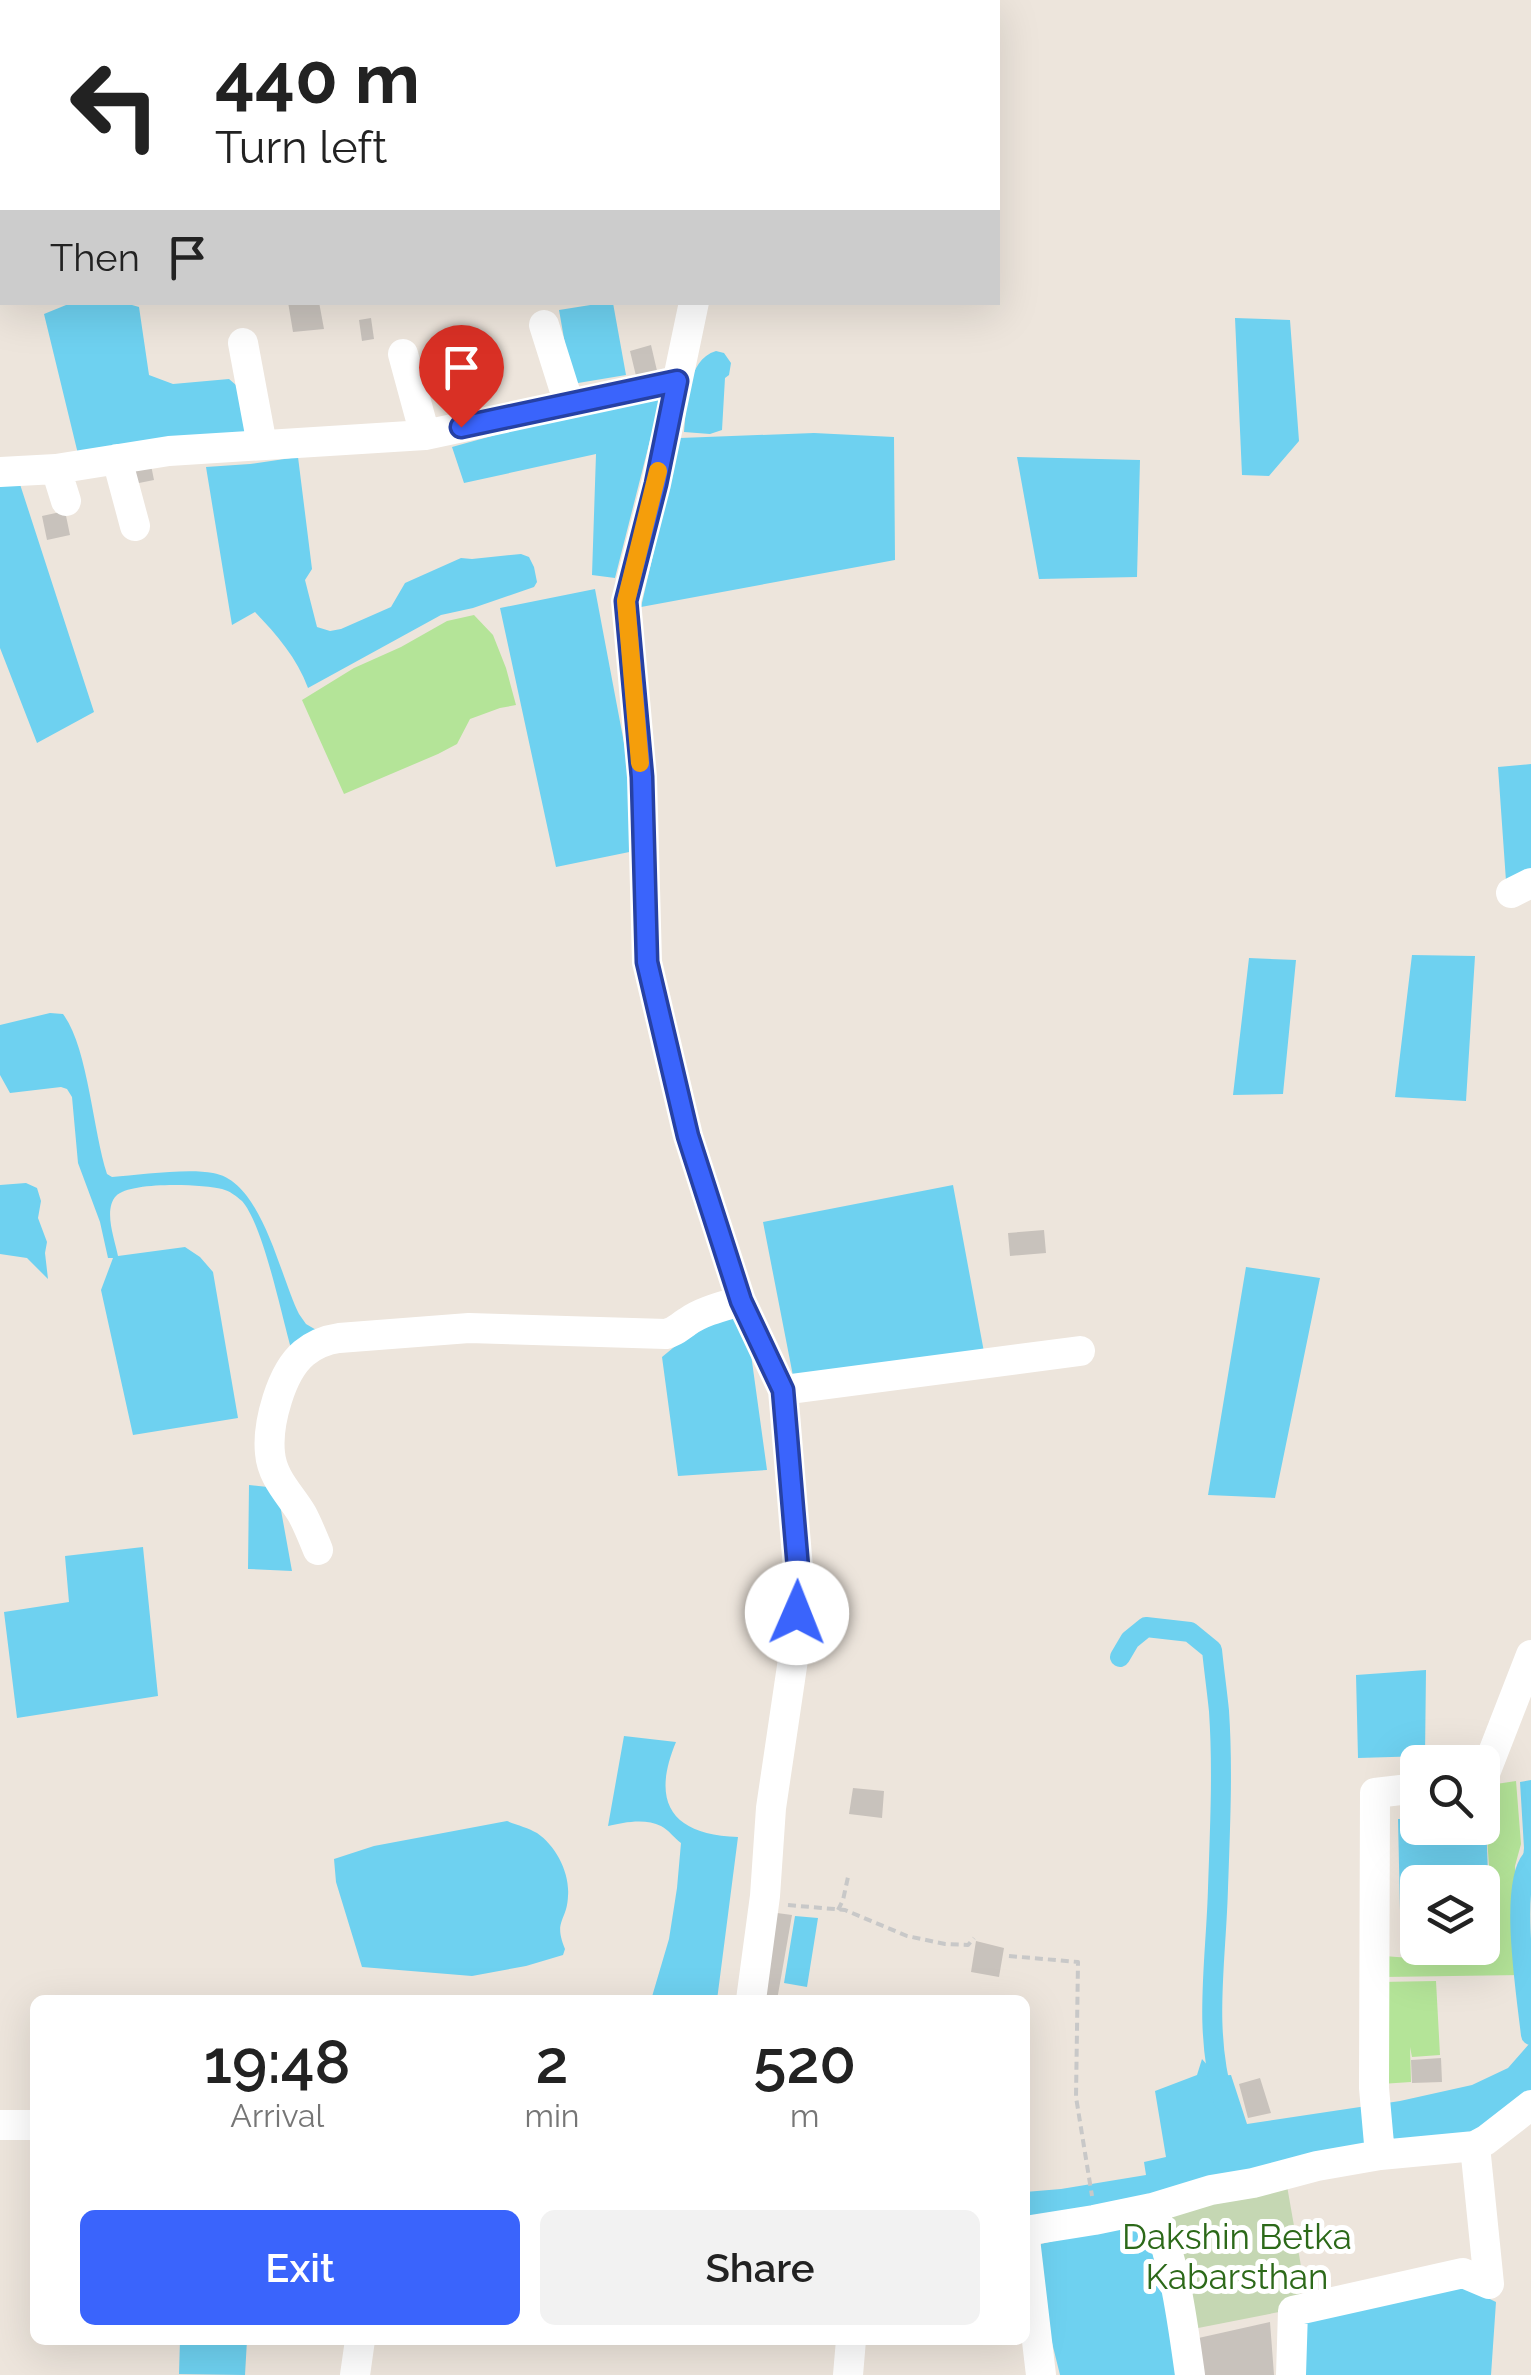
<!DOCTYPE html>
<style>
:root{--surface:#fff;--page:#f2f2f2;--text:#222;--muted:#767676;--accent:#3a64fc}
body{margin:0;font-family:Raleway,sans-serif;background:var(--page);color:var(--text);height:100vh;display:flex;flex-direction:column;font-size:38px;white-space:nowrap}
*{box-sizing:border-box;margin:0}
p{font-size:32px;color:var(--muted)}
.icon{flex:none;width:55px;height:55px;fill:none;stroke:currentColor;stroke-width:2;stroke-linecap:round;stroke-linejoin:round}
.map{position:relative;flex:1;overflow:hidden}
.sheet{position:absolute;left:30px;top:1995px;width:1000px;height:350px;display:flex;flex-direction:column;background:var(--surface);border-radius:15px;box-shadow:0 10px 40px #0002}
.sheet>*{flex:none}
.banner{position:absolute;left:0px;top:0px;width:1000px;height:305px;box-shadow:0 10px 40px #0002;background:#fff;color:var(--text);overflow:hidden}
.tools{position:absolute;left:1400px;top:1745px;display:grid;gap:20px}
.tools a{display:grid;place-items:center;width:100px;height:100px;border-radius:15px;background:var(--surface);box-shadow:0 10px 40px #0002;font-size:50px}
.pin{position:absolute;display:grid;place-items:center;width:85px;height:85px;color:#fff;margin:-102px -42px;border-radius:50% 50% 50% 0;rotate:-45deg;box-shadow:0 0 10px #0007}
.pin .icon{rotate:45deg}
.me{position:absolute;width:110px;margin:-55px;rotate:1deg;stroke-linejoin:round;filter:drop-shadow(0 0 8px #0008)}
.turn{display:flex;align-items:center;gap:35px;height:210px;padding:0 50px;font-size:45px}
.turn .icon{width:130px;height:130px;stroke-width:2.5}
.turn b{display:block;font-size:70px;line-height:85px}
.then{display:flex;align-items:center;height:95px;padding:0 50px;background:#0003;gap:20px;font-size:38px}
.eta{display:flex;justify-content:space-evenly;align-items:center;height:170px;text-align:center}
.eta b{font-size:60px;font-weight:600;line-height:70px}
.button{display:flex;gap:20px;margin-top:auto;padding:20px 50px}
.button a{flex:1;height:115px;border-radius:15px;background:var(--accent);color:#fff;font-size:40px;font-weight:600;line-height:115px;text-align:center}
.button a+a{background:var(--page);color:var(--text)}
.map>svg:first-child{display:block}
</style>
<div class="map">
<svg width="1531" height="2375" viewBox="0 0 1531 2375">
<rect width="100%" height="100%" fill="#ede5dc"/>
<path fill="#b4e498" d="M 474,615 L 493,635 L 506,668 L 516,705 L 500,708 L 470,719 L 457,744 L 438,754 L 344,794 L 302,700 L 354,668 L 401,647 L 447,621 Z
M 1516,1781 L 1521,1844 L 1515,1866 L 1519,1958 L 1522,1975 L 1384,1977 L 1384,1956 L 1410,1958 L 1491,1957 L 1494,1940 L 1486,1822 L 1483,1821 L 1483,1786 Z
M 1436,1981 L 1440,2055 L 1412,2057 L 1410,2047 L 1411,2082 L 1381,2084 L 1380,1982 Z"/>
<path fill="#c5d7b3" d="M 1286,2180 L 1305,2289 L 1284,2311 L 1188,2330 L 1164,2208 Z"/>
<path fill="#6ed1f0" fill-rule="evenodd" d="M 71,303 L 125,303 L 139,307 L 149,375 L 173,384 L 229,379 L 251,398 L 253,436 L 78,454 L 44,314 Z
M 603,303 L 613,303 L 626,375 L 572,384 L 559,310 Z
M 1235,318 L 1290,320 L 1299,441 L 1269,476 L 1242,475 Z
M 716,351 L 724,353 L 731,363 L 729,375 L 725,378 L 722,430 L 710,434 L 684,432 C 687,406 686,360 716,351 Z
M 661,397 L 615,578 L 592,575 L 596,454 L 464,483 L 452,447 L 554,419 Z
M 814,433 L 894,437 L 895,560 L 641,607 L 680,438 Z
M 298,457 L 312,569 L 305,580 L 317,627 L 330,631 L 341,629 L 391,607 L 405,583 L 461,558 L 472,559 L 521,554 L 529,557 L 534,567 L 537,582 L 534,587 L 473,608 L 441,615 L 308,688 C 297,658 277,635 255,612 L 232,625 L 206,467 L 250,464 Z
M 1017,457 L 1140,460 L 1137,577 L 1039,579 Z
M 17,475 L 94,712 L 37,743 L 0,648 L 0,479 Z
M 595,589 L 644,849 L 556,867 L 500,608 Z
M 1531,764 L 1531,871 L 1506,881 L 1498,767 Z
M 1412,955 L 1475,956 L 1466,1101 L 1395,1097 Z
M 1249,958 L 1296,960 L 1283,1094 L 1233,1095 Z
M 50,1013 L 63,1014 C 88,1047 93,1132 107,1174 L 112,1177 C 139,1175 187,1168 213,1173 C 262,1181 279,1274 299,1314 L 306,1324 L 318,1331 L 293,1355 C 282,1319 264,1226 242,1201 C 236,1196 230,1191 222,1189 C 203,1184 130,1181 116,1196 C 103,1210 115,1240 118,1256 L 185,1247 L 200,1257 L 213,1272 L 238,1418 L 133,1435 L 101,1290 L 113,1258 L 108,1258 L 100,1222 L 78,1163 L 72,1097 L 67,1089 L 61,1087 L 10,1093 L 0,1075 L 0,1025 Z
M 26,1183 L 37,1188 L 41,1201 L 38,1218 L 47,1242 L 45,1253 L 48,1279 L 27,1258 L 0,1254 L 0,1185 Z
M 953,1185 L 984,1352 L 794,1381 L 763,1222 Z
M 1246,1267 L 1320,1278 L 1275,1498 L 1208,1495 Z
M 728,1318 L 746,1318 L 767,1470 L 678,1476 L 662,1357 L 690,1334 Z
M 249,1485 L 277,1488 L 292,1571 L 248,1569 Z
M 143,1547 L 158,1696 L 17,1718 L 4,1612 L 69,1602 L 65,1556 Z
M 1426,1670 L 1425,1756 L 1358,1758 L 1356,1675 Z
M 624,1736 L 676,1742 C 650,1804 673,1835 738,1837 L 717,2000 L 651,2000 L 669,1939 L 677,1888 L 681,1843 C 674,1838 669,1830 661,1826 C 646,1818 624,1822 608,1826 Z
M 1531,1780 L 1531,1876 L 1525,1887 L 1520,1887 L 1524,1848 L 1520,1782 Z
M 1398,1819 L 1417,1819 L 1418,1828 L 1482,1828 L 1483,1821 L 1486,1821 L 1491,1953 L 1401,1956 ZM 1418,1882 L 1482,1882 L 1482,1948 L 1418,1948 Z
M 507,1821 C 517,1825 529,1828 537,1833 C 556,1846 570,1873 568,1896 C 567,1922 553,1920 565,1949 L 563,1955 L 526,1966 L 472,1976 L 362,1967 L 336,1882 L 334,1859 L 374,1846 Z
M 795,1916 L 818,1918 L 807,1987 L 784,1983 Z
M 1529,2044 L 1531,2044 L 1531,2094 L 1491,2124 L 1444,2141 L 1025,2225 L 1025,2192 L 1061,2189 L 1146,2175 L 1144,2162 L 1166,2157 L 1155,2091 L 1197,2075 L 1202,2059 L 1217,2076 L 1231,2075 L 1247,2124 L 1400,2101 L 1472,2085 L 1508,2068 Z
M 1126,2223 L 1145,2226 L 1186,2375 L 1060,2375 L 1040,2294 L 1035,2255 L 1041,2244 Z
M 1461,2285 L 1496,2302 L 1491,2375 L 1299,2375 L 1304,2321 Z
M 180,2340 L 247,2340 L 245,2375 L 179,2374 Z"/>
<g fill="none" stroke-linecap="round" stroke-linejoin="round">
<path stroke="#6ed1f0" stroke-width="20" d="M 1120,1657 L 1130,1640 L 1146,1627 L 1190,1632 L 1212,1650 C 1214,1670 1217,1691 1219,1711 C 1223,1770 1220,1829 1218,1888 C 1216,1963 1203,2028 1224,2102
M 1531,1860 C 1509,1887 1527,1998 1531,2035"/>
</g>
<path fill="#c8c2bc" d="M 288,302 L 319,302 L 324,329 L 293,332 Z
M 371,318 L 374,339 L 362,341 L 359,320 Z
M 651,345 L 658,375 L 637,380 L 630,351 Z
M 151,465 L 154,480 L 134,484 L 130,468 Z
M 65,511 L 70,535 L 47,540 L 42,516 Z
M 1044,1230 L 1046,1253 L 1010,1256 L 1008,1233 Z
M 853,1788 L 884,1791 L 882,1818 L 849,1814 Z
M 777,1913 L 792,1915 L 777,2000 L 761,2000 Z
M 976,1941 L 1004,1948 L 999,1977 L 971,1972 Z
M 1441,2058 L 1442,2082 L 1412,2083 L 1411,2060 Z
M 1260,2078 L 1271,2113 L 1248,2118 L 1239,2084 Z
M 1270,2322 L 1274,2375 L 1200,2375 L 1194,2339 Z"/>
<g fill="none" stroke-linecap="round" stroke-linejoin="round">
<path stroke="#c8c8c8" stroke-width="4" stroke-dasharray="8 5" stroke-linecap="butt" d="M 788,1905 L 845,1910 L 907,1936 L 945,1944 L 968,1945 L 974,1938
M 838,1910 L 843,1900 L 848,1877
M 1009,1956 L 1078,1962 L 1076,2097 L 1092,2196"/>
<path stroke="#fff" stroke-width="30" d="M 775,2 L 777,0
M 694,302 L 656,484 L 626,601 L 642,777 L 647,962 L 688,1136 L 741,1301 L 783,1390 L 799,1580 L 795,1646 L 771,1808 L 765,1896 L 751,2000
M 544,325 L 569,404
M 243,343 L 262,445
M 403,354 L 425,435
M 117,459 L 135,526
M 56,469 L 66,501
M 0,472 L 56,469 L 169,451 L 425,435 L 677,381
M 1511,893 L 1531,883
M 783,1390 L 1080,1351
M 318,1550 C 313,1538 308,1525 302,1514 C 290,1494 272,1478 270,1453 C 267,1424 281,1372 304,1353 C 315,1344 325,1340 339,1338 L 469,1328 L 666,1334 C 677,1331 679,1327 687,1322 C 702,1311 724,1306 741,1301
M 1482,1781 L 1531,1655
M 0,2125 L 35,2125
M 1380,2155 L 1374,2088 L 1375,1793 L 1418,1788
M 1152,2208 C 1175,2260 1182,2319 1190,2375
M 1025,2231 L 1094,2220 L 1152,2208 L 1211,2190 L 1253,2183 L 1317,2166 L 1380,2155 L 1475,2146 L 1486,2140 L 1531,2105
M 1025,2239 L 1041,2375
M 355,2375 L 360,2340
M 848,2375 L 851,2340
M 1291,2375 L 1293,2311 L 1463,2273 L 1489,2284 L 1475,2146"/>
</g>
<g fill="none" stroke-linecap="round" stroke-linejoin="round">
<g stroke="#2641a4" stroke-width="25">
<path id="route" d="M 461,427 L 677,381 L 656,484 L 626,601 L 642,777 L 647,962 L 688,1136 L 741,1301 L 783,1390 L 799,1580 L 797,1613"/>
</g>
<use href="#route" stroke="#3a64fc" stroke-width="18"/>
<path stroke="#f59e0b" stroke-width="18" d="M 640,763 L 626,601 L 658,471"/>
</g>
<g text-anchor="middle" stroke-width="10" stroke-linejoin="round" paint-order="stroke">
<g font-size="35" fill="#2c6919" stroke="#fff">
<text x="1237" y="2249">Dakshin Betka<tspan x="1237" dy="40">Kabarsthan</tspan></text>
</g>
</g>
</svg>
<div class="tools">
<a><svg class="icon" aria-label="search" viewBox="0 0 24 24"><circle cx="10" cy="10" r="6"/><path d="M15 15l6 6"/></svg></a>
<a><svg class="icon" aria-label="layers" viewBox="0 0 24 24"><path d="M12 4l9 5-9 5-9-5zM3 14l9 5 9-5"/></svg></a>
</div>
<div class="pin" style="left:461px;top:427px;background:#d93025"><svg class="icon" aria-label="arrive" viewBox="0 0 24 24"><path d="M6 21V4h12l-3 4 3 4H6"/></svg></div>
<svg class="me" style="left:797px;top:1613px" viewBox="-20 -20 40 40"><circle r="19" fill="#fff"/><path d="M0-13L10 11 0 6-10 11z" fill="#3a64fc"/></svg>
<div class="banner">
<div class="turn"><svg class="icon" aria-label="left" viewBox="0 0 24 24"><path d="M17 20v-9H6M10 6l-5 5 5 5"/></svg><div><b>440 m</b>Turn left</div></div>
<div class="then">Then<svg class="icon" aria-label="arrive" viewBox="0 0 24 24"><path d="M6 21V4h12l-3 4 3 4H6"/></svg></div>
</div>
<section class="sheet">
<div class="eta">
<div><b>19:48</b><p>Arrival</p></div>
<div><b>2</b><p>min</p></div>
<div><b>520</b><p>m</p></div>
</div>
<div class="button"><a>Exit</a><a>Share</a></div>
</section>
</div>
